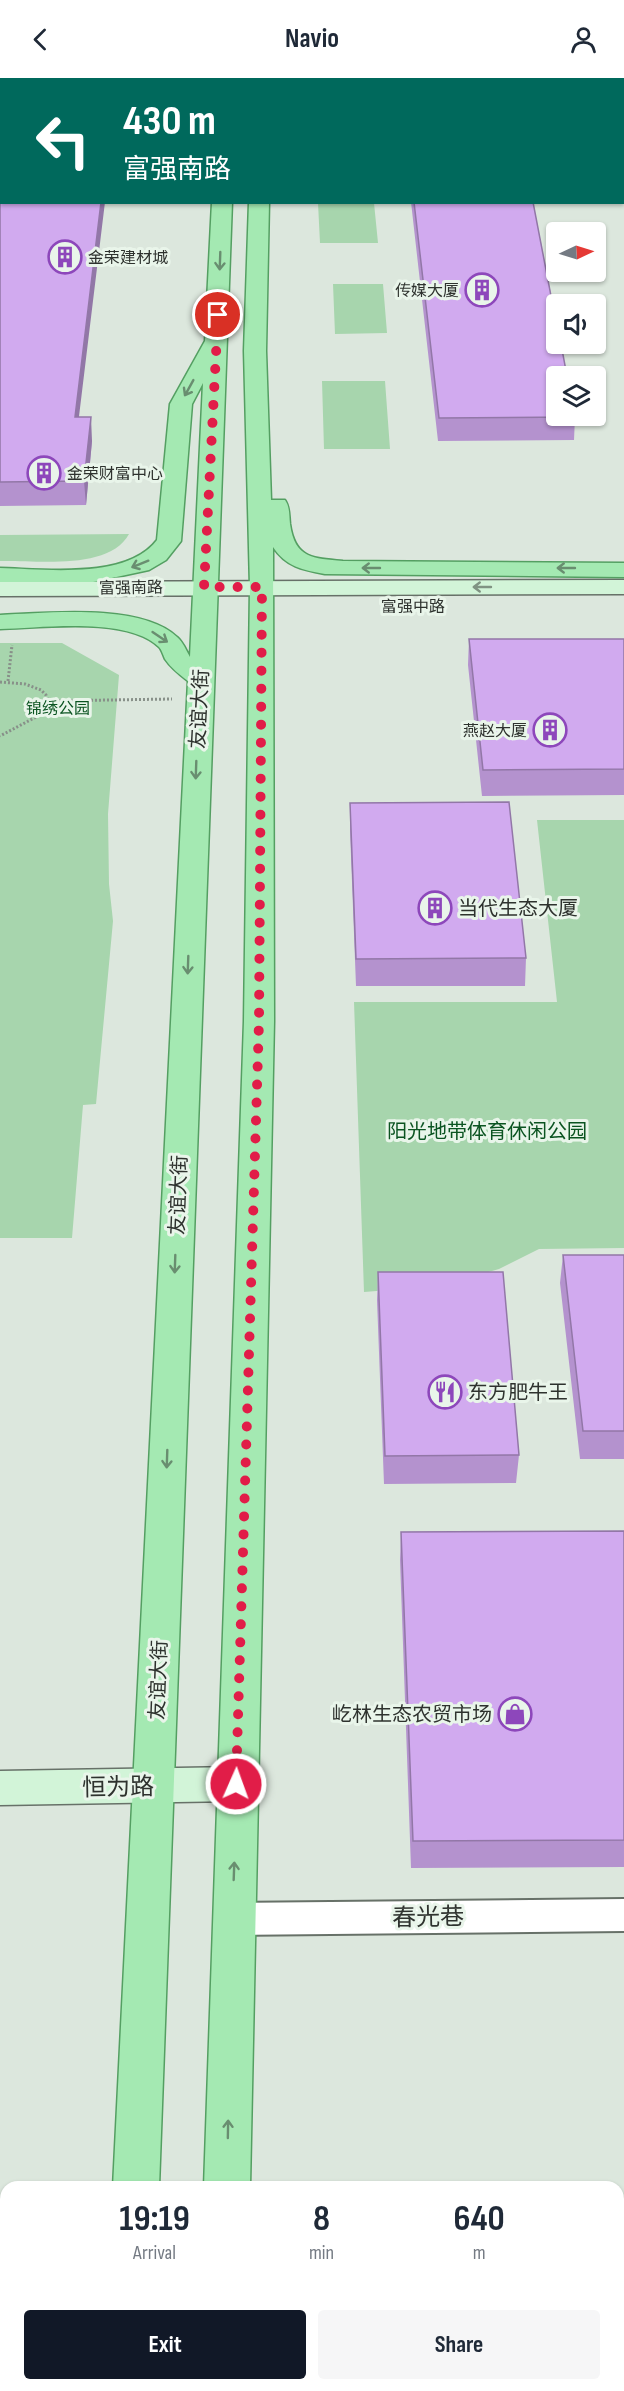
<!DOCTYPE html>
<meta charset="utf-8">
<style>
:root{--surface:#fff;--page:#f6f6f7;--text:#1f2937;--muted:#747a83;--accent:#111827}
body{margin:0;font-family:"Sofia Sans Condensed","Noto Sans SC",sans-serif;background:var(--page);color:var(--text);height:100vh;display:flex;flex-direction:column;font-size:22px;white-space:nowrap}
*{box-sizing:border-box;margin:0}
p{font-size:20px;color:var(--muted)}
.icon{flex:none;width:33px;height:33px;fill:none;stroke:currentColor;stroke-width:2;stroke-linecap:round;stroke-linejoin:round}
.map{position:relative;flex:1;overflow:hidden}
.sheet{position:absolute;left:0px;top:2103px;width:624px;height:210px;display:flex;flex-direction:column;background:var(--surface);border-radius:18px 18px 0 0;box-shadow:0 2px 4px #0004}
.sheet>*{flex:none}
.guide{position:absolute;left:0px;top:0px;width:624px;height:126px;box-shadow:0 2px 4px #0004;background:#00695c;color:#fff;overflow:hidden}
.needle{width:39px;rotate:86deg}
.buttons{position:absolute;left:546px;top:144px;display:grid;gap:12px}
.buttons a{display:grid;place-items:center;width:60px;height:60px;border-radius:6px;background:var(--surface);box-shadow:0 2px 4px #0004;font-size:30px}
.pin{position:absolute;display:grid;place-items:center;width:51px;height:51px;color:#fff;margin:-26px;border:3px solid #fff;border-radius:50%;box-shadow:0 2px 6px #0007}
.me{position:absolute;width:66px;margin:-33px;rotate:2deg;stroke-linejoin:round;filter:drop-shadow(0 0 4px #0008)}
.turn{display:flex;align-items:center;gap:21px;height:126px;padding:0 24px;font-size:27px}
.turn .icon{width:78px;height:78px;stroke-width:2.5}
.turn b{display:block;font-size:42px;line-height:51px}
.eta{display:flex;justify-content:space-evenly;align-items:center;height:102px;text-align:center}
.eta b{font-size:36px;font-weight:700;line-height:42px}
.primary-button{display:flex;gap:12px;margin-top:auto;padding:12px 24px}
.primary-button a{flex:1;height:69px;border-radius:6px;background:var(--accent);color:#fff;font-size:24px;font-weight:700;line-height:69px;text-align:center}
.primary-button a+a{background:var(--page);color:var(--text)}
header{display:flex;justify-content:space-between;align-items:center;height:78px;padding:0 24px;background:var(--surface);font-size:27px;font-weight:700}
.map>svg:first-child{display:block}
</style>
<header><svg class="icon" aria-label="back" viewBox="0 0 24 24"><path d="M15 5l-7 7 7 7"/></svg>Navio<svg class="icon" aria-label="person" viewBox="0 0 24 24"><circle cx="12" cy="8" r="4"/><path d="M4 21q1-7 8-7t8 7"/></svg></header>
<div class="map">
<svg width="624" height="2313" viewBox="0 0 624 2313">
<rect width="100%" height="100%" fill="#dce7dd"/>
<path fill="#a7d5ad" d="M 318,125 L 374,125 L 378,165 L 320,165 Z
M 333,206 L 383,206 L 387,255 L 335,256 Z
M 322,303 L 385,303 L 390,371 L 324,371 Z
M 129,456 C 109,493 36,482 0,483 L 0,457 Z
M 0,565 L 62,565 L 119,597 L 108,736 L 109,806 L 113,843 L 96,1026 L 83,1027 L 72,1160 L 0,1160 Z
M 537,742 L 624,742 L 624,1170 L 539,1171 L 499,1191 L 439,1208 L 364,1214 L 354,924 L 557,924 Z"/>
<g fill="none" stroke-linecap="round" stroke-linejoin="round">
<g stroke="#677168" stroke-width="4">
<path id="street" d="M 622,46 L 624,46 L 624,56 L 622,56 Z
M 624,1821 L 624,1853 L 232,1857 L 219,1852 L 214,1841 L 219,1830 L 232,1825 Z"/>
</g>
<g stroke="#677168" stroke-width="3">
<path id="secondary" d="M 624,502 L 624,516 L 0,518 L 0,504 Z
M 236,1689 L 250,1694 L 256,1706 L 250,1718 L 236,1723 L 0,1727 L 0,1693 Z"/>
</g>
<g stroke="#549f62" stroke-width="3">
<path id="primary" d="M 216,0 L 234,0 L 234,2 L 216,2 Z
M 254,0 L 272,0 L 253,2 Z
M 212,124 L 232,124 L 159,2109 L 113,2109 L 188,603 C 180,597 171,590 165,581 C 163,577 162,572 159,569 C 127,538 41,550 0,551 L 0,537 C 47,535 141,525 177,559 C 183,564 186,572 190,579 L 203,305 L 192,326 L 181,463 L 166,482 L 149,492 L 93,504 L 0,504 L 0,490 C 45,491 127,502 157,462 L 170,326 L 205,263 Z
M 249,124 L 269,124 L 266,273 L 271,422 L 285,422 C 290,429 289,437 290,446 C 295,481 313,480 343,483 L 624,485 L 624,499 L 325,496 C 303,492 286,489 273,469 L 274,943 L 250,2109 L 204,2109 L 244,943 L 250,509 L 244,273 Z
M 103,2307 L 151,2307 L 151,2313 L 103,2313 Z
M 199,2307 L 247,2307 L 247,2313 L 199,2313 Z"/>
</g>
<path stroke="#889089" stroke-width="3" stroke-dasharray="2 2" stroke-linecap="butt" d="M 8,603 L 12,567
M 0,604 L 25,606 L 41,612 L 46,617 L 48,624 L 36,639 L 0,658
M 47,623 L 172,621"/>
<use href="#street" fill="#fff" fill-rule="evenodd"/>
<use href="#secondary" fill="#d2f4d8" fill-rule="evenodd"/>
<use href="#primary" fill="#a4e9b2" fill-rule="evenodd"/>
</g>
<path fill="#b492ce" d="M 0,0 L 79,339 L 92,363 L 86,427 L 0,428 Z
M 411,124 L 533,124 L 575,339 L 574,362 L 438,363 Z
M 469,561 L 624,561 L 624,717 L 482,718 L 468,587 Z
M 350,725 L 526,880 L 525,908 L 356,908 L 350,752 Z
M 563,1177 L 624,1177 L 624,1381 L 580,1381 L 560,1205 Z
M 378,1194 L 519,1377 L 516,1405 L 384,1406 L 377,1222 Z
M 624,1453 L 624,1789 L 411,1790 L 400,1482 L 401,1454 Z"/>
<path fill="#9277a7" d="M 101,124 L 105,124 L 76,363 L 75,339 Z
M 91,339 L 92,363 L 86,427 L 84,403 Z"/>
<path fill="#d1aaef" stroke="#9277a7" stroke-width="1.5" d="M 0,0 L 117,0 L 116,2 L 2,2 L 2,124 L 101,124 L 75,339 L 91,339 L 84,403 L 0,404 Z
M 414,124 L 533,124 L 556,244 L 556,266 L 561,266 L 567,298 L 556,298 L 556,338 L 575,338 L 575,339 L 439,340 Z
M 469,561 L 624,561 L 624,691 L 483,692 Z
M 509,724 L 526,880 L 356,881 L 350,725 Z
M 563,1177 L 624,1177 L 624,1353 L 583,1353 Z
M 378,1194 L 503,1194 L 519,1377 L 385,1378 Z
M 624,1453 L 624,1762 L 413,1763 L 401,1454 Z"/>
<defs><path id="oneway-shaft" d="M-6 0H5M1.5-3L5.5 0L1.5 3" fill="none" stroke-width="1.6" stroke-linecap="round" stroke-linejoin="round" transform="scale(1.5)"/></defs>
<g stroke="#698e70">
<use href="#oneway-shaft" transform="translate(220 183) rotate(92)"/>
<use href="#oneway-shaft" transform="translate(189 310) rotate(119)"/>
<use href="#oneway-shaft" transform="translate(140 486) rotate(158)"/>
<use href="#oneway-shaft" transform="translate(371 490) rotate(-180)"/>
<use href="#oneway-shaft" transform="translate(566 490) rotate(-180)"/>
<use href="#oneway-shaft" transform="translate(160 559) rotate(34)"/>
<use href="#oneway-shaft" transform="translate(196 692) rotate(92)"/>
<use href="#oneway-shaft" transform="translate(188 887) rotate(92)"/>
<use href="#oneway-shaft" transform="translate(175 1186) rotate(92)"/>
<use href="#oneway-shaft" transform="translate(167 1381) rotate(92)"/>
<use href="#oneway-shaft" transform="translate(234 1793) rotate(-88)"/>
<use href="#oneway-shaft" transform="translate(228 2051) rotate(-89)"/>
</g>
<use stroke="#809383" href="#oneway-shaft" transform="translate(482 509) rotate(-180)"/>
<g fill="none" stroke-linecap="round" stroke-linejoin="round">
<path stroke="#e11d48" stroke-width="10" stroke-dasharray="0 18" d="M 218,237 L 204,509 L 262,509 L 259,943 L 236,1706"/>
</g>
<defs>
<g id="building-ring" transform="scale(1.725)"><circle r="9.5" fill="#e9f5ea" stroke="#8d47bb" stroke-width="1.5"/><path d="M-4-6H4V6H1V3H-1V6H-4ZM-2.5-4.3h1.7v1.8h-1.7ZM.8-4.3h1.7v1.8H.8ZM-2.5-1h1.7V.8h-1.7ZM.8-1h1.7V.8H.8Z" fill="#8d47bb"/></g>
<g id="restaurant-ring" transform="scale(1.725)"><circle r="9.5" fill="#e9f5ea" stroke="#8d47bb" stroke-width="1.5"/><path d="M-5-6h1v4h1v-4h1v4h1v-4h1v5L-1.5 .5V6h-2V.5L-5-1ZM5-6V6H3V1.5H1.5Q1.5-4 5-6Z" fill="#8d47bb"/></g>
<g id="shop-ring" transform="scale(1.725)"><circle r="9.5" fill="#e9f5ea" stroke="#8d47bb" stroke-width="1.5"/><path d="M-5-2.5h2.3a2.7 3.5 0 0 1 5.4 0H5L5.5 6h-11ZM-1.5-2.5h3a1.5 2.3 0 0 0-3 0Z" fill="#8d47bb"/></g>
</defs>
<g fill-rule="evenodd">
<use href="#building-ring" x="65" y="179"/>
<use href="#building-ring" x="482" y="212"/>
<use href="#building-ring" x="44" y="395"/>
<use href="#building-ring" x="550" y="652"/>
<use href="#building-ring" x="435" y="830"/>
<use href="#restaurant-ring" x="445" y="1314"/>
<use href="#shop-ring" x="515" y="1636"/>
</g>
<g text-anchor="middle" stroke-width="6" stroke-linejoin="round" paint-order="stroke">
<g font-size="16" fill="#2e322e" stroke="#e9f5ea" text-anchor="start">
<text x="88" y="185">金荣建材城</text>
<text x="459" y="218" text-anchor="end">传媒大厦</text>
<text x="67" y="401">金荣财富中心</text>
<text x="527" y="658" text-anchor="end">燕赵大厦</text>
</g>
<g font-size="16" fill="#2e322e" stroke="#e9f5ea">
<text transform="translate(131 509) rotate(-1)" y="6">富强南路</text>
<text x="413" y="534">富强中路</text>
</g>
<g font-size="16" fill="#0b5421" stroke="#e9f5ea">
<text x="58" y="636">锦绣公园</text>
</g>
<g font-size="20" fill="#2e322e" stroke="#e9f5ea">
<text transform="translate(199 631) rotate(-87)" y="7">友谊大街</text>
<text transform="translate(178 1117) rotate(-88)" y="7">友谊大街</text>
<text transform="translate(158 1602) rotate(-88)" y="7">友谊大街</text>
</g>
<g font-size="20" fill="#2e322e" stroke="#e9f5ea" text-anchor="start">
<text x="458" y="837">当代生态大厦</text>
<text x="468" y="1321">东方肥牛王</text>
<text x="492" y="1643" text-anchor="end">屹林生态农贸市场</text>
</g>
<g font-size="20" fill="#0b5421" stroke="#e9f5ea">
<text x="487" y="1060">阳光地带体育休闲公园</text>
</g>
<g font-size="24" fill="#2e322e" stroke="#e9f5ea">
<text transform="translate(118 1709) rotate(-1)" y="8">恒为路</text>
<text transform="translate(428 1839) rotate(-1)" y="8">春光巷</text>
</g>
</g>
</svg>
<div class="buttons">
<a><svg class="needle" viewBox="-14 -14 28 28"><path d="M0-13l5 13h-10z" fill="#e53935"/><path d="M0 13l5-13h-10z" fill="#747a83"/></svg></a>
<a><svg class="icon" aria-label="sound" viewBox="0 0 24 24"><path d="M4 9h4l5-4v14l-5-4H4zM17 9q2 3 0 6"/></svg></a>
<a><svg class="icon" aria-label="layers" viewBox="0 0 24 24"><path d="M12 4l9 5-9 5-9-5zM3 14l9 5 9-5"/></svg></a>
</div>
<div class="pin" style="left:218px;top:237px;background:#d93025"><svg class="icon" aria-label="arrive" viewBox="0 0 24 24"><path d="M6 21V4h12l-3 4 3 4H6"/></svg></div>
<svg class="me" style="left:236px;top:1706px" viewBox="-20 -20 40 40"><circle r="17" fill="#e11d48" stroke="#fff" stroke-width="3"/><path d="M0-11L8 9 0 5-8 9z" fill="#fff"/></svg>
<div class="guide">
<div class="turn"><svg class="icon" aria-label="left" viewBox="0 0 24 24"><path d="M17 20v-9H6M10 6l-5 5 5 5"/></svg><div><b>430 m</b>富强南路</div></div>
</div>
<section class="sheet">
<div class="eta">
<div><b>19:19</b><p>Arrival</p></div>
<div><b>8</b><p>min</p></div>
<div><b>640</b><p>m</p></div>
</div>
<div class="primary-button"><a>Exit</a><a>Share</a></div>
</section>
</div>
